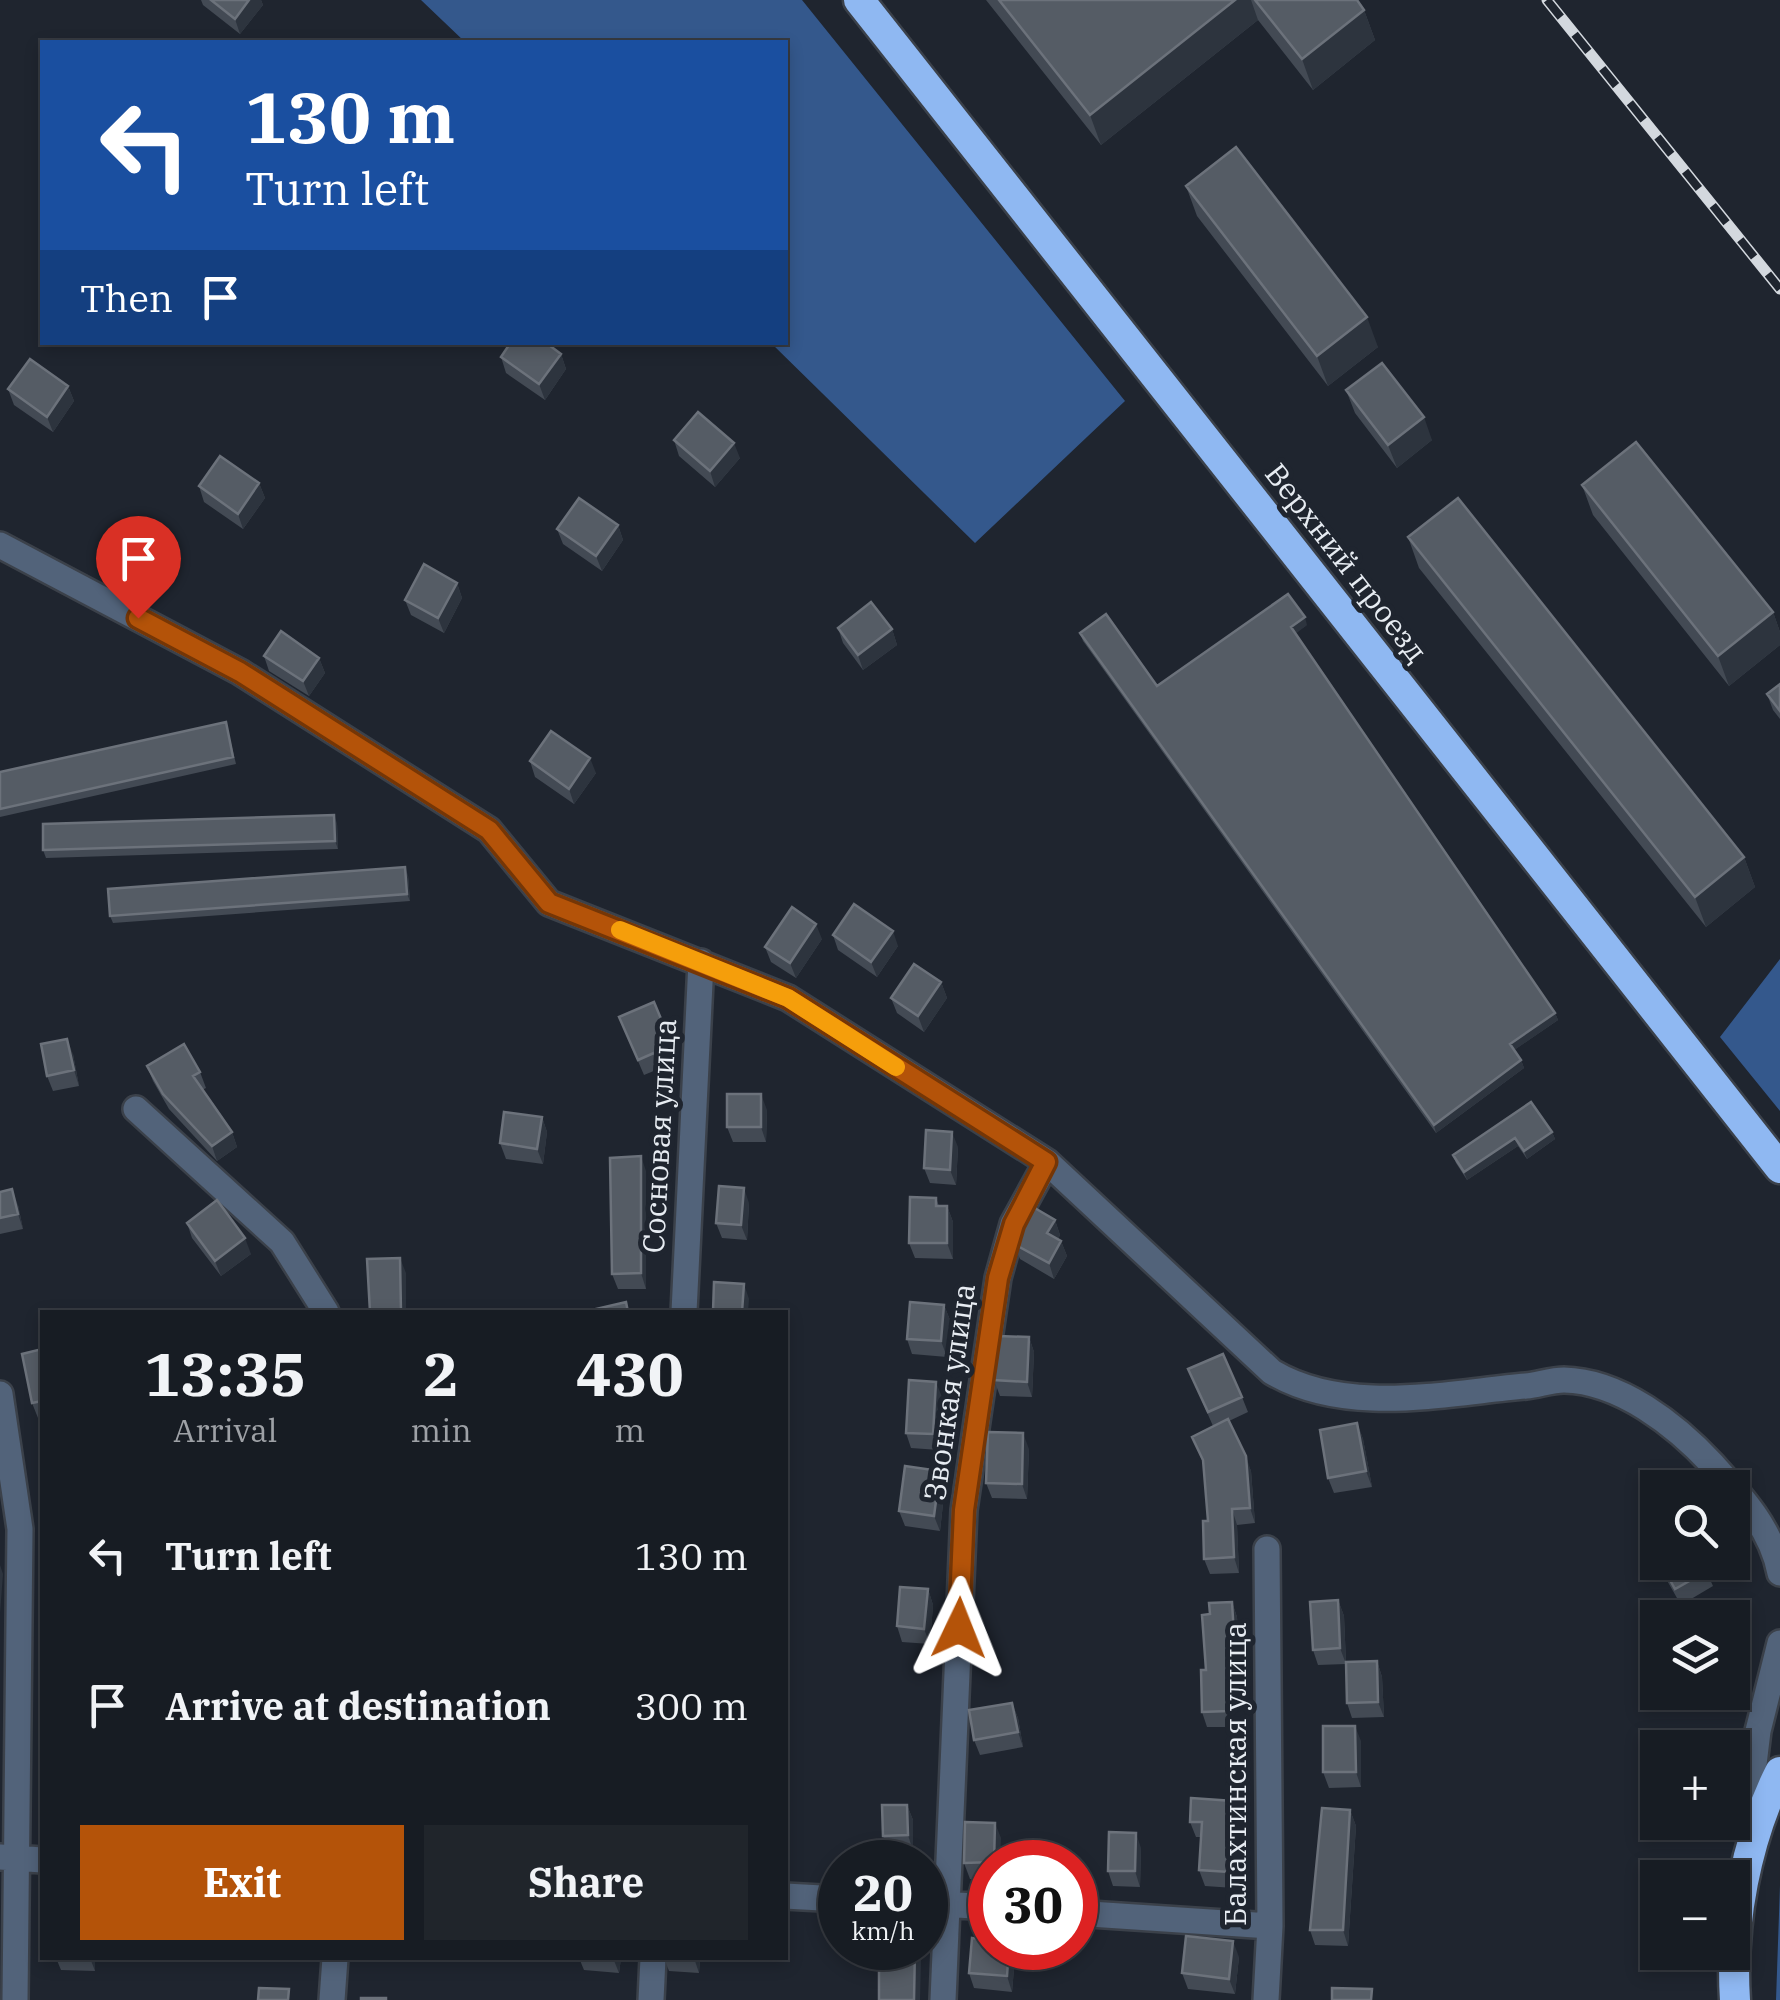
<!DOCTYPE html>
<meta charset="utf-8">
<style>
:root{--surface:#171c23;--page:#20252b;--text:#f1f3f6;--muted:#9ea1a6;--line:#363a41;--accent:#b45309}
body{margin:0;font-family:"IBM Plex Serif",serif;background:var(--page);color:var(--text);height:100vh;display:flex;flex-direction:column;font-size:38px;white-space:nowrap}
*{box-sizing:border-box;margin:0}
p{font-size:32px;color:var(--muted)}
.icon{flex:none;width:55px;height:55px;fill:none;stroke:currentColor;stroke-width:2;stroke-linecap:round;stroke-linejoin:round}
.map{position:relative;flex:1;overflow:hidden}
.details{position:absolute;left:40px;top:1310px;width:748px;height:650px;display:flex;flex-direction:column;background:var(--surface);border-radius:0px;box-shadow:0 5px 15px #0003,0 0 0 2px var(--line)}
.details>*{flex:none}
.banner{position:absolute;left:40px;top:40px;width:748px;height:305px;border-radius:0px;box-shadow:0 5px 15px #0003,0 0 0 2px var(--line);background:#1a4fa0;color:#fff;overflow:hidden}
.fabs{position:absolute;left:1640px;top:1470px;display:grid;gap:20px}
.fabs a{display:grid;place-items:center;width:110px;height:110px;border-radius:0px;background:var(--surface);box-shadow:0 5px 15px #0003,0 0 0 2px var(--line);font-size:50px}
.speed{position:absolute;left:818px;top:1840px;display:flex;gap:20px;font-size:50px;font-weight:700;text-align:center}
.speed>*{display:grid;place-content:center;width:130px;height:130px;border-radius:50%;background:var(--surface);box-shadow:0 5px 15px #0003,0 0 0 2px var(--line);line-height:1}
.speed small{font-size:25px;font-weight:400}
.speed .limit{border:15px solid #d22;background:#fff;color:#111}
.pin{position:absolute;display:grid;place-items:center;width:85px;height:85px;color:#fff;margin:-102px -42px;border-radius:50% 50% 50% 0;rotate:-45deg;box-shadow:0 0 10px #0007}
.pin .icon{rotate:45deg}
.me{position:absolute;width:110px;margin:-55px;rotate:2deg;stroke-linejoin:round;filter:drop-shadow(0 0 8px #0008)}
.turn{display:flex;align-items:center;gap:35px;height:210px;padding:0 40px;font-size:45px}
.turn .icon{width:130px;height:130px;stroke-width:2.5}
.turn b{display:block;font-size:70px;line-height:85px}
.then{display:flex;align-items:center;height:95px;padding:0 40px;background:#0003;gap:20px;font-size:38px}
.eta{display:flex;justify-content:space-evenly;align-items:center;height:170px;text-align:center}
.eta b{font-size:60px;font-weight:800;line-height:70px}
.button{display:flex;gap:20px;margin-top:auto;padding:20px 40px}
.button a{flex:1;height:115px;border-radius:0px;background:var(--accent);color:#fff;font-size:40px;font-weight:800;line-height:115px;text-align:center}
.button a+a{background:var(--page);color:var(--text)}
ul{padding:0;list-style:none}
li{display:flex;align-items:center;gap:30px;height:150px;padding:0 40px}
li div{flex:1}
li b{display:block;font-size:38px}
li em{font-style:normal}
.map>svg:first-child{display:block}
</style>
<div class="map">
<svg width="1780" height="2000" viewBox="0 0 1780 2000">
<rect width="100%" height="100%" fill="#1f252f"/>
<path fill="#34588c" d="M 421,0 L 802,0 L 1125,401 L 975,543 L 771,343 L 785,342 L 785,42 L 465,42 Z
M 1780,959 L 1780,1111 L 1720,1037 Z
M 1780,1885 L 1780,2000 L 1776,2000 Z"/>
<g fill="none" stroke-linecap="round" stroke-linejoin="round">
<g stroke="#3b414a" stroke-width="30">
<path id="minor" d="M 0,545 L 240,672 L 489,830 L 549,903 L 788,998 L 1047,1162 L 1272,1372 C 1346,1416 1445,1393 1526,1386 C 1538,1385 1551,1380 1564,1380 C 1620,1381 1676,1425 1713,1465 C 1742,1497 1772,1530 1780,1573
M 136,1109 L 282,1242 L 326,1312
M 684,1312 L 701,962
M 0,1394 L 20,1529 L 15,2000
M 1758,1828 L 1748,1814 L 1758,1731 L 1780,1643
M 0,1857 L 42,1860
M 785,1896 L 840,1899
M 925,1903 L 990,1907
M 1075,1913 L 1270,1926
M 332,2000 L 335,1958
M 651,2000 L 653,1958
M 943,2000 L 964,1510 L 998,1278 L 1013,1224 L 1047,1162
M 1266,2000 L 1270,1926 L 1267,1549"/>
</g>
<g stroke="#3b414a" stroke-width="35">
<path id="highway" d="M 859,0 L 1780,1168
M 1735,2000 C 1730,1925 1746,1839 1780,1772"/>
</g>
<use href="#minor" stroke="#52637a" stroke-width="25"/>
<use href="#highway" stroke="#8fb8f2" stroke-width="30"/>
<g stroke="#d3d8de" stroke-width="11">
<path id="rail" d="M 1547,0 L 1780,289"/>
</g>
<use href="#rail" stroke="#1f252f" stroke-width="8" stroke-dasharray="22" stroke-linecap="butt"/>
</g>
<path fill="#434a54" d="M 201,0 L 261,0 L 263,5 L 240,34 L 203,5 Z
M 986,0 L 1357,0 L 1364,10 L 1375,40 L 1313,90 L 1258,20 L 1101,145 Z
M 1186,186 L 1378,347 L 1328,386 L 1197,216 Z
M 561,354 L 566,369 L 545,400 L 506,373 L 501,357 Z
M 68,386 L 74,401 L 53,432 L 14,405 L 8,389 Z
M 1346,390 L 1432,440 L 1397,468 L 1355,413 Z
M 674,440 L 740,458 L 715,487 L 679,456 Z
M 259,483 L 265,498 L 243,529 L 204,502 L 199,486 Z
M 1582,485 L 1773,612 L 1780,632 L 1780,645 L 1729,686 L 1593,515 Z
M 618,525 L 623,540 L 602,571 L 563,544 L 557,529 Z
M 1408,537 L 1744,857 L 1755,887 L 1706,927 L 1419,568 Z
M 457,583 L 462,598 L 444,633 L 411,615 L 405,600 Z
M 1307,625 L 1295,633 L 1555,1013 L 1558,1020 L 1514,1050 L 1521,1060 L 1524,1068 L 1436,1133 L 1083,641 L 1080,633 L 1157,686 Z
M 838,628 L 892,629 L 897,645 L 863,670 L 843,643 Z
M 264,656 L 319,658 L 325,673 L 309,696 L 269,671 Z
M 1780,684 L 1780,719 L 1773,710 L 1767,694 Z
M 226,722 L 236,764 L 0,817 L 0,772 Z
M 530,761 L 596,773 L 574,804 L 535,777 Z
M 337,823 L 338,849 L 46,858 L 43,850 Z
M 408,875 L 410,901 L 113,923 L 110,916 Z
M 833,935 L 898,946 L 877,977 L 838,950 Z
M 822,939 L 796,978 L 771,962 L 765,947 Z
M 941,982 L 947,998 L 924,1032 L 897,1013 L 891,998 Z
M 619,1017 L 672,1045 L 678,1061 L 644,1075 Z
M 73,1054 L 79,1086 L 53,1091 L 47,1076 Z
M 147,1066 L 200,1072 L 206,1088 L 202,1090 L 232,1132 L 237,1147 L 217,1161 L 169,1109 L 153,1081 Z
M 767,1110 L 766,1142 L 733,1142 L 727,1127 Z
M 542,1117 L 547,1132 L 543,1164 L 506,1159 L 500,1143 Z
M 1552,1132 L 1555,1139 L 1527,1159 L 1518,1146 L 1467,1180 L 1456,1163 L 1453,1155 Z
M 958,1147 L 956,1185 L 930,1183 L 924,1168 Z
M 646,1171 L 646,1289 L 618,1289 L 612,1274 Z
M 0,1192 L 18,1205 L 23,1229 L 0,1234 Z
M 936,1198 L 939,1206 L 947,1206 L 953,1222 L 953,1259 L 915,1258 L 909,1243 Z
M 749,1203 L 747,1240 L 722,1238 L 716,1223 Z
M 1055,1220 L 1060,1235 L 1058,1239 L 1061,1241 L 1067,1256 L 1054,1279 L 1020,1259 L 1014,1244 Z
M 187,1223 L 251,1254 L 221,1276 L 192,1238 Z
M 944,1305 L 950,1320 L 947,1357 L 912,1354 L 907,1339 Z
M 1029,1337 L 1034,1352 L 1032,1397 L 1000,1396 L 994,1380 Z
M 42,1349 L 42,1417 L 38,1418 L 32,1403 Z
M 1188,1369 L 1242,1397 L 1248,1412 L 1229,1421 L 1251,1471 L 1255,1523 L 1237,1525 L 1239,1573 L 1210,1574 L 1204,1559 L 1208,1521 L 1204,1465 L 1192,1437 L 1213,1426 Z
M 942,1397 L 939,1450 L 911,1448 L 906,1433 Z
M 1357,1423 L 1363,1439 L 1372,1487 L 1334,1493 L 1328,1478 Z
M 1029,1449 L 1027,1499 L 992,1498 L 986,1483 Z
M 945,1486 L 940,1531 L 905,1526 L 899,1511 Z
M 1658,1535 L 1658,1562 L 1702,1562 L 1713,1586 L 1681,1605 L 1653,1556 L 1648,1541 Z
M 928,1589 L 933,1605 L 930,1644 L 902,1642 L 897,1626 Z
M 1338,1600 L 1344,1616 L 1346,1662 L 1377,1661 L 1382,1677 L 1384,1717 L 1352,1718 L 1347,1703 L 1346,1664 L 1318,1665 L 1313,1650 Z
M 1232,1602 L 1237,1617 L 1240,1667 L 1233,1668 L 1233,1727 L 1207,1727 L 1202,1712 L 1206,1670 Z
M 1012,1703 L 1018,1718 L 1023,1747 L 980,1755 L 974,1740 Z
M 1361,1741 L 1361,1787 L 1329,1788 L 1323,1772 Z
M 1233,1801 L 1238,1817 L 1234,1888 L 1205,1886 L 1199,1870 L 1201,1837 L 1196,1837 L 1190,1822 Z
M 907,1805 L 913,1820 L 913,1851 L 888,1851 L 883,1836 Z
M 1350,1810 L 1356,1826 L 1348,1946 L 1315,1945 L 1310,1930 Z
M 1001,1838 L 990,1862 L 990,1879 L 970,1879 L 964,1863 Z
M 1141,1848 L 1140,1887 L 1113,1886 L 1108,1871 Z
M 990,1948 L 1012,1948 L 1015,1957 L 1012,1992 L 974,1988 L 969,1973 Z
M 1239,1957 L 1235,1994 L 1188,1989 L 1182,1973 Z
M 56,1958 L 95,1958 L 95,1971 L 61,1970 Z
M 579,1958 L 621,1958 L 619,1973 L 584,1970 Z
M 664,1958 L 700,1958 L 699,1973 L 669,1971 Z"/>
<path fill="#2d343e" d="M 249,0 L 261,0 L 263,5 L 240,34 L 235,19 Z
M 1235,0 L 1251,0 L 1258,20 L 1101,145 L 1090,115 Z
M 1364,10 L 1375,40 L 1313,90 L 1302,59 Z
M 1367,317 L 1378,347 L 1328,386 L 1317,356 Z
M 561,354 L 566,369 L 545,400 L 539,384 Z
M 68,386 L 74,401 L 53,432 L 47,417 Z
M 1424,417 L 1432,440 L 1397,468 L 1388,445 Z
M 734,443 L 740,458 L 715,487 L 710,471 Z
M 259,483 L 265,498 L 243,529 L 238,514 Z
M 618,525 L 623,540 L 602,571 L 596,556 Z
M 457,583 L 462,598 L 444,633 L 438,618 Z
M 1773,612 L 1780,632 L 1780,645 L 1729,686 L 1718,656 Z
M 1305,617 L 1307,625 L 1294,635 L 1291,627 Z
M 892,629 L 897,645 L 863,670 L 858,655 Z
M 319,658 L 325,673 L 309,696 L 303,681 Z
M 590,758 L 596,773 L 574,804 L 569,789 Z
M 334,815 L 337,823 L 338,849 L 335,841 Z
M 1744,857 L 1755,887 L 1706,927 L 1695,897 Z
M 405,867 L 408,875 L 410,901 L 407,894 Z
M 816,924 L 822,939 L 796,978 L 790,963 Z
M 893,931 L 898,946 L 877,977 L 871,962 Z
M 941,982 L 947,998 L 924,1032 L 918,1016 Z
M 1555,1013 L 1558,1020 L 1513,1051 L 1510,1044 Z
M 67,1039 L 73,1054 L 79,1086 L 74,1070 Z
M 1521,1060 L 1524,1068 L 1436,1133 L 1434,1125 Z
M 761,1094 L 767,1110 L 766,1142 L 761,1127 Z
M 542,1117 L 547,1132 L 543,1164 L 537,1149 Z
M 232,1132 L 237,1147 L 217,1161 L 212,1146 Z
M 952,1132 L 958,1147 L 956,1185 L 950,1170 Z
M 1552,1132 L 1555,1139 L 1527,1159 L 1524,1151 Z
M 1515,1138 L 1518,1146 L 1467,1180 L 1464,1172 Z
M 641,1156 L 646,1171 L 646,1289 L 641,1273 Z
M 744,1188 L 749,1203 L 747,1240 L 741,1225 Z
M 12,1189 L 18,1205 L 23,1229 L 18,1214 Z
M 947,1206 L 953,1222 L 953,1259 L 947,1243 Z
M 1055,1220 L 1060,1235 L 1053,1248 L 1047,1233 Z
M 245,1238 L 251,1254 L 221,1276 L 215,1261 Z
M 1061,1241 L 1067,1256 L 1054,1279 L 1049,1263 Z
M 400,1258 L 406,1273 L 406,1312 L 401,1312 Z
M 744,1284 L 749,1299 L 748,1312 L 742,1312 Z
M 944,1305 L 950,1320 L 947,1357 L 941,1341 Z
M 1029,1337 L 1034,1352 L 1032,1397 L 1027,1382 Z
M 936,1382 L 942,1397 L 939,1450 L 933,1434 Z
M 1357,1423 L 1363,1439 L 1372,1487 L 1366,1471 Z
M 1023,1433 L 1029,1449 L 1027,1499 L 1022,1484 Z
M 1246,1456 L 1251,1471 L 1255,1523 L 1250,1508 Z
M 940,1471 L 945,1486 L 940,1531 L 934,1516 Z
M 1232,1509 L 1237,1525 L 1239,1573 L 1234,1557 Z
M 0,1565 L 3,1574 L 0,1613 Z
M 928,1589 L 933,1605 L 930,1644 L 924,1629 Z
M 1338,1600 L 1344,1616 L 1346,1664 L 1340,1648 Z
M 1232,1602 L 1237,1617 L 1240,1667 L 1235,1652 Z
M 1227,1652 L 1233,1668 L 1233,1727 L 1228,1711 Z
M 1377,1661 L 1382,1677 L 1384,1717 L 1378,1702 Z
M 1012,1703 L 1018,1718 L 1023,1747 L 1018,1732 Z
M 1355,1726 L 1361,1741 L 1361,1787 L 1356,1772 Z
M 1233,1801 L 1238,1817 L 1234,1888 L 1229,1872 Z
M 907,1805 L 913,1820 L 913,1851 L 908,1835 Z
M 1350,1810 L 1356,1826 L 1348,1946 L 1343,1930 Z
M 995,1823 L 1001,1838 L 1000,1862 L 994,1862 Z
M 1136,1833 L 1141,1848 L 1140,1887 L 1135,1871 Z
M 1233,1941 L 1239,1957 L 1235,1994 L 1229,1979 Z
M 915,1948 L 921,1960 L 920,2000 L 914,2000 Z
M 1009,1948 L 1012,1948 L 1015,1957 L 1012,1992 L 1007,1976 Z
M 90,1958 L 95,1958 L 95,1971 Z
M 613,1958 L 621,1958 L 619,1973 Z
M 694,1958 L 700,1958 L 699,1973 Z"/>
<path fill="#555c65" stroke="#6c727b" stroke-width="2.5" d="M 211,0 L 249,0 L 235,19 Z
M 999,0 L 1235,0 L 1090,115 Z
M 1255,0 L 1357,0 L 1364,10 L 1302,59 Z
M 1236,147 L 1367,317 L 1317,356 L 1186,186 Z
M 511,342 L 545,342 L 561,354 L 539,384 L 501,357 Z
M 30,359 L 68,386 L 47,417 L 8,389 Z
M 1382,363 L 1424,417 L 1388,445 L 1346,390 Z
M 698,412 L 734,443 L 710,471 L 674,440 Z
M 1636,442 L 1773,612 L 1718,656 L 1582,485 Z
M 220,456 L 259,483 L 238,514 L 199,486 Z
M 579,498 L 618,525 L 596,556 L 557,529 Z
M 1458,498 L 1744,857 L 1695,897 L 1408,537 Z
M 424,564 L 457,583 L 438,618 L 405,600 Z
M 1288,594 L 1305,617 L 1291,627 L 1555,1013 L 1510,1044 L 1521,1060 L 1434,1125 L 1080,633 L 1106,614 L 1157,686 Z
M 871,602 L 892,629 L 858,655 L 838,628 Z
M 281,631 L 319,658 L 303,681 L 264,656 Z
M 1780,684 L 1780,711 L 1767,694 Z
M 226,722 L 233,757 L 0,809 L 0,772 Z
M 551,731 L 590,758 L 569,789 L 530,761 Z
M 334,815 L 335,841 L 43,850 L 43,824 Z
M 405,867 L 407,894 L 110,916 L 108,889 Z
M 854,904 L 893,931 L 871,962 L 833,935 Z
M 792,907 L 816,924 L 790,963 L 765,947 Z
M 914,964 L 941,982 L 918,1016 L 891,998 Z
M 654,1002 L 672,1045 L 638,1060 L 619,1017 Z
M 67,1039 L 74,1070 L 47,1076 L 41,1044 Z
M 184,1044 L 200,1072 L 193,1076 L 232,1132 L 212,1146 L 163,1094 L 147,1066 Z
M 727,1094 L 761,1094 L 761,1127 L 727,1127 Z
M 1531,1102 L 1552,1132 L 1524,1151 L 1515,1138 L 1464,1172 L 1453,1155 Z
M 504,1112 L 542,1117 L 537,1149 L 500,1143 Z
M 926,1130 L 952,1132 L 950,1170 L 924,1168 Z
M 641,1156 L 641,1273 L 612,1274 L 610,1158 Z
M 719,1186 L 744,1188 L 741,1225 L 716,1223 Z
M 12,1189 L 18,1214 L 0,1218 L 0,1192 Z
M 910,1197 L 936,1198 L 936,1206 L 947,1206 L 947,1243 L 909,1243 Z
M 217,1200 L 245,1238 L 215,1261 L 187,1223 Z
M 1033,1207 L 1055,1220 L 1047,1233 L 1061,1241 L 1049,1263 L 1014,1244 Z
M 400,1258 L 401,1312 L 370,1312 L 367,1259 Z
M 714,1282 L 744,1284 L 742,1312 L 713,1312 Z
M 626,1302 L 628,1312 L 596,1312 L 596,1309 Z
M 910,1302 L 944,1305 L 941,1341 L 907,1339 Z
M 998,1336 L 1029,1337 L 1027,1382 L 994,1380 Z
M 42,1349 L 42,1401 L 32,1403 L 22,1354 Z
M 1223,1354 L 1242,1397 L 1208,1412 L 1188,1369 Z
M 909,1380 L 936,1382 L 933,1434 L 906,1433 Z
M 1228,1419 L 1246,1456 L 1250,1508 L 1232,1509 L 1234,1557 L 1204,1559 L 1203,1521 L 1208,1521 L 1203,1460 L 1192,1437 Z
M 1357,1423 L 1366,1471 L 1328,1478 L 1320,1430 Z
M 988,1432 L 1023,1433 L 1022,1484 L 986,1483 Z
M 905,1466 L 940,1471 L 934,1516 L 899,1511 Z
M 1658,1535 L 1658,1558 L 1648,1541 Z
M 1660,1562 L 1702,1562 L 1707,1571 L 1675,1589 Z
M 900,1587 L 928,1589 L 924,1629 L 897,1626 Z
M 1338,1600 L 1340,1648 L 1313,1650 L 1310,1602 Z
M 1232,1602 L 1235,1652 L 1227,1652 L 1228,1711 L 1202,1712 L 1201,1670 L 1206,1670 L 1202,1615 L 1210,1614 L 1209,1603 Z
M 1377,1661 L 1378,1702 L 1347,1703 L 1346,1662 Z
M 1012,1703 L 1018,1732 L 974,1740 L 969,1710 Z
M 1323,1726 L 1355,1726 L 1356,1772 L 1323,1772 Z
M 1191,1798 L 1233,1801 L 1229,1872 L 1199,1870 L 1202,1822 L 1190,1822 Z
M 882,1805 L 907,1805 L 908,1835 L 883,1836 Z
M 1322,1808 L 1350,1810 L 1343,1930 L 1310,1930 Z
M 965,1822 L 995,1823 L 994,1862 L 964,1863 Z
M 1109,1832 L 1136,1833 L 1135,1871 L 1108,1871 Z
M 1186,1936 L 1233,1941 L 1229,1979 L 1182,1973 Z
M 972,1938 L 990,1940 L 990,1948 L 1009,1948 L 1007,1976 L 969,1973 Z
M 879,1948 L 915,1948 L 914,2000 L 879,2000 Z
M 259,1988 L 289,1989 L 288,2000 L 258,2000 Z
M 1332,1988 L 1372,1989 L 1371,2000 L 1332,2000 Z
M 361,1998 L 386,1998 L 386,2000 L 361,2000 Z"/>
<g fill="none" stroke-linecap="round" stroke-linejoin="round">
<g stroke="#753606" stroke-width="25">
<path id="route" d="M 138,618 L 240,672 L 489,830 L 549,903 L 788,998 L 1046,1162 L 1014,1224 L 998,1278 L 964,1510 L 959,1628"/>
</g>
<use href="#route" stroke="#b45309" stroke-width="18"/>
<path stroke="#f59e0b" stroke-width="18" d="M 620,930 L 788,998 L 896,1067"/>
</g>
<g text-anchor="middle" stroke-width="10" stroke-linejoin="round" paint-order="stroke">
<g font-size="30" fill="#e7ecf2" stroke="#1f252f">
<text transform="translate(1346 563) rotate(52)" y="10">Верхний проезд</text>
<text transform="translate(660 1136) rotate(-87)" y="10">Сосновая улица</text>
<text transform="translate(950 1392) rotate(-82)" y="10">Звонкая улица</text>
<text transform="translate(1236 1774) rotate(-90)" y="10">Балахтинская улица</text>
</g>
</g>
</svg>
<div class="fabs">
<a><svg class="icon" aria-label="search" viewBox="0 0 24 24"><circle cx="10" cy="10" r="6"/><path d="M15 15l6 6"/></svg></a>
<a><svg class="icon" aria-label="layers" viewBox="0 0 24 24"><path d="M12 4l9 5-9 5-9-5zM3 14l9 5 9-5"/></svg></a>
<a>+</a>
<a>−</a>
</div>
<div class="speed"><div>20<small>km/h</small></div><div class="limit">30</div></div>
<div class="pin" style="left:138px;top:618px;background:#d93025"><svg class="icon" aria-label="arrive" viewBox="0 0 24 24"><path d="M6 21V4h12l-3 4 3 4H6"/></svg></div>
<svg class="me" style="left:959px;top:1628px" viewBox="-20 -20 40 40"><path d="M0-17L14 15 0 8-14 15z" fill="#b45309" stroke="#fff" stroke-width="4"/></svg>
<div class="banner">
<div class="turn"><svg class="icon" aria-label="left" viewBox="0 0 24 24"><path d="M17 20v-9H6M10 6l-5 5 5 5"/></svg><div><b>130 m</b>Turn left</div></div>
<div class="then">Then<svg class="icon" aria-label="arrive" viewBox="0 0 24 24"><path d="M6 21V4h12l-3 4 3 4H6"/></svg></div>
</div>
<section class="details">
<div class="eta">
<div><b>13:35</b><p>Arrival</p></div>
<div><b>2</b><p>min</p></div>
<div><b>430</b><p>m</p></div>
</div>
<ul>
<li><svg class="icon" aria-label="left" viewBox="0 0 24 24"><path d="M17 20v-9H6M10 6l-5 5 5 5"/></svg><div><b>Turn left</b></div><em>130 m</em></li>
<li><svg class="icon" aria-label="arrive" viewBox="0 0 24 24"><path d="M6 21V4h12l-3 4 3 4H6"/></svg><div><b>Arrive at destination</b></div><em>300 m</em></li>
</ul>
<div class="button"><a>Exit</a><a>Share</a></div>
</section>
</div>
